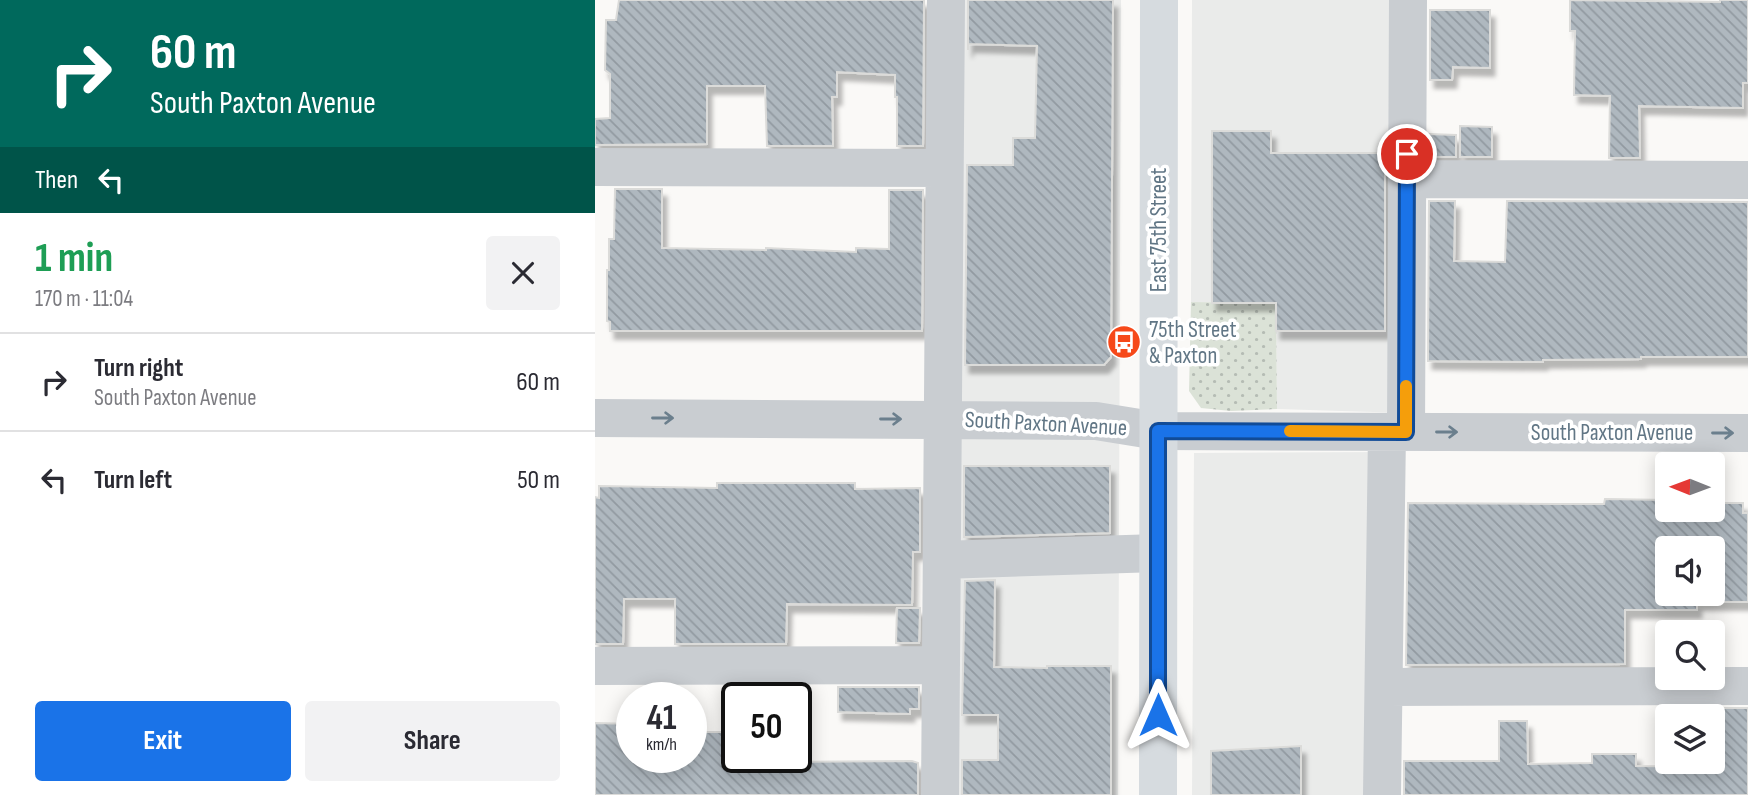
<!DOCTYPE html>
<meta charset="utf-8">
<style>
:root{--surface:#fff;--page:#f2f2f3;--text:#2b2b33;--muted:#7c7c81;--line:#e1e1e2;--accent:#1a73e8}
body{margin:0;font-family:"Sofia Sans Condensed",sans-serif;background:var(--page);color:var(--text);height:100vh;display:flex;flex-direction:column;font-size:26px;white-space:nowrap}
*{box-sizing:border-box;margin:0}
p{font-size:23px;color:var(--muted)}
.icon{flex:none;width:38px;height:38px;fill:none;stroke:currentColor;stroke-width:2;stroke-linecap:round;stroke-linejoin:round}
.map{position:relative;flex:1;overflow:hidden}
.side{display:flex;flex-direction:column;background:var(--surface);width:595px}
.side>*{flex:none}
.hud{background:#00695c;color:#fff;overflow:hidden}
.needle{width:46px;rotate:271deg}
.tools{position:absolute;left:1060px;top:452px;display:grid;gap:14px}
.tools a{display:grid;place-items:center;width:70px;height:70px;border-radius:7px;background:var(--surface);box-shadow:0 4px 18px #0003;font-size:35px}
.speed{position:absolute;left:21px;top:682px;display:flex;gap:14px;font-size:35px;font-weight:700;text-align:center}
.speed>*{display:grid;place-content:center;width:91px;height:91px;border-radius:50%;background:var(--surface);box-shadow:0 4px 18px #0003;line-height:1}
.speed small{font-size:18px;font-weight:400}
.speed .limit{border:4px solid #111;border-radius:10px;background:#fff;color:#111}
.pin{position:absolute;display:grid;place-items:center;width:60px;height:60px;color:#fff;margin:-30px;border:4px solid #fff;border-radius:50%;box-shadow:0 2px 7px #0007}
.me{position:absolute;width:77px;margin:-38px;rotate:0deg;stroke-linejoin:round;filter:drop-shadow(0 0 5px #0008)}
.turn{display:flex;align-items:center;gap:24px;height:147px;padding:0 35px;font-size:32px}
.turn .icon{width:91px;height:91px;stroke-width:2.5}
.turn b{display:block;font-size:49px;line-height:60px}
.then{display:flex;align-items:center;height:66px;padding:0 35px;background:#0003;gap:14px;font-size:26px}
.round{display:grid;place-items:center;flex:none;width:74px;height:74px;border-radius:7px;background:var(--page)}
.summary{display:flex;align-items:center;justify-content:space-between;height:119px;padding:0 35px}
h1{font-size:42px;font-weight:700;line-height:52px;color:#1e9e55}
.action{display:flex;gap:14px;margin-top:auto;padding:14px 35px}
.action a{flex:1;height:80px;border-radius:7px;background:var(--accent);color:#fff;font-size:28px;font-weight:700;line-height:80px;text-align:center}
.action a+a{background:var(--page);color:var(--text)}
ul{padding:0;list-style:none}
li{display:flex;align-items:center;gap:21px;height:98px;padding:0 35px;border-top:2px solid var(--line)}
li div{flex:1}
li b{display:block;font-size:26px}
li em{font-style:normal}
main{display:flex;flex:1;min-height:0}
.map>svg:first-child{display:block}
</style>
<main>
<section class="side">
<div class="hud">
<div class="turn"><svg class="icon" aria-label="right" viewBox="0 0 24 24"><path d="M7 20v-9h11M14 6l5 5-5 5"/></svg><div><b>60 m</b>South Paxton Avenue</div></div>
<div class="then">Then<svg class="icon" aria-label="left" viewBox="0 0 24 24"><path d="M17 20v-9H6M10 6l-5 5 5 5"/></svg></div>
</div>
<div class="summary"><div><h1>1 min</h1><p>170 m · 11:04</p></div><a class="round"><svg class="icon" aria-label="close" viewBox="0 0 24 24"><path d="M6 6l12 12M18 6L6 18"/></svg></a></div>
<ul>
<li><svg class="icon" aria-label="right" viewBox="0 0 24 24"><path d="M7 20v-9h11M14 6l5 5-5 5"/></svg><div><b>Turn right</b><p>South Paxton Avenue</p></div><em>60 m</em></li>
<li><svg class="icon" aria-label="left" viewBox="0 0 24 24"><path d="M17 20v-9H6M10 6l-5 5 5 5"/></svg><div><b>Turn left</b></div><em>50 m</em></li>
</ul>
<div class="action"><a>Exit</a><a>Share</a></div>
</section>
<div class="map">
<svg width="1153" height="795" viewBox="0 0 1153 795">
<defs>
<pattern id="grass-dots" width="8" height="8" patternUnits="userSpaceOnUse" patternTransform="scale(1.75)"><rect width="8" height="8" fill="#dbe2d7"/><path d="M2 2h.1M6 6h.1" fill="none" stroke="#b5bcb4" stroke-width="1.8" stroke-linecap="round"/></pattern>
<pattern id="building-back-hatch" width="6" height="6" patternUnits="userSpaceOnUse" patternTransform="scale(1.75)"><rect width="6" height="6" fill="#afb8bf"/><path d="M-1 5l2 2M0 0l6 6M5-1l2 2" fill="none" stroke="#929aa1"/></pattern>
<filter id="shadow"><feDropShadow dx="4.5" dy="8" stdDeviation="2" flood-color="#0004"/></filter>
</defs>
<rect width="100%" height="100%" fill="#faf9f7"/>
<path fill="#eaebea" d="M 349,0 L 526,0 L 523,795 L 354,795 Z
M 597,0 L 813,0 L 811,413 L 682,409 L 681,303 L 596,302 Z
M 792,452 L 787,795 L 597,795 L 599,453 Z"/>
<path fill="url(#grass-dots)" d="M 596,302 L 681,303 L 682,409 L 636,411 L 606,408 L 594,391 Z"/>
<path fill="url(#building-back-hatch)" stroke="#dbdbd9" stroke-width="2" fill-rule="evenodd" filter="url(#shadow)" d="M 24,0 L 329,0 L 328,146 L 302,146 L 302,97 L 300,97 L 300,75 L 242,72 L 242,97 L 237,97 L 238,146 L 172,146 L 170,86 L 112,86 L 112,144 L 0,145 L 0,119 L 15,118 L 15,74 L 10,70 L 11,20 L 21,20 Z
M 373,0 L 518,0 L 516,357 L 509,365 L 370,365 L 372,165 L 418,165 L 418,138 L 440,138 L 442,46 L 373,44 L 373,50 Z
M 975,0 L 1125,2 L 1125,0 L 1153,0 L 1153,83 L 1148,83 L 1148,108 L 1044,106 L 1045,158 L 1014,158 L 1015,96 L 979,95 L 980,31 L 975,31 Z
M 835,10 L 895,10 L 895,68 L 858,67 L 857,80 L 835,80 Z
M 865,126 L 897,127 L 897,157 L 865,157 Z
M 617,131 L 676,131 L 676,153 L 790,153 L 790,331 L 681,331 L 681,303 L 617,303 Z
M 834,134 L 861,135 L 861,157 L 834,157 Z
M 20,189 L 67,189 L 67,248 L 171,250 L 171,248 L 261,252 L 261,248 L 294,249 L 294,190 L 328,190 L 327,331 L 15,331 L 15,322 L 12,321 L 12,270 L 14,270 L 14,239 L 19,239 Z
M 834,201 L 860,201 L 859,261 L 910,262 L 912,201 L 1153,202 L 1153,357 L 1046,357 L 1046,359 L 948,360 L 948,362 L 833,361 Z
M 369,466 L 515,466 L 515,533 L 369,537 Z
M 122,483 L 260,483 L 260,489 L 325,488 L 325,552 L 318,552 L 317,605 L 192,604 L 191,644 L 80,644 L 80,599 L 29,599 L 28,644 L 0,644 L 0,497 L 4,498 L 4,486 L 122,488 Z
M 1010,499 L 1073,500 L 1073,509 L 1118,509 L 1118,503 L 1148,503 L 1148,513 L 1153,513 L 1153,602 L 1102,602 L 1102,610 L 1030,610 L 1030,664 L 811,665 L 813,503 L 961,504 L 1009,504 ZM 1073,548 L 1118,548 L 1118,593 L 1073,593 Z
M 400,580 L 399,667 L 452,668 L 452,666 L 516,666 L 516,795 L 367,795 L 367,760 L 403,760 L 403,715 L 367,715 L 370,581 Z
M 302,608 L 325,608 L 324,643 L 301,643 Z
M 243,687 L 324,687 L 324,709 L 315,709 L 315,714 L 243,712 Z
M 1118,708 L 1153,708 L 1153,795 L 809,795 L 809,761 L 904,761 L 904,721 L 932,721 L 933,764 L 997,763 L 997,754 L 1041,754 L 1041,766 L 1118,767 Z
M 0,723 L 37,724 L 37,758 L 96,758 L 96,732 L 142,732 L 142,758 L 178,758 L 178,762 L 317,761 L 323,763 L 323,795 L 0,795 Z
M 706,746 L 706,795 L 616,795 L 616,751 Z"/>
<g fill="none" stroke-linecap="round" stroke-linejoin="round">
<path stroke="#c9cdd1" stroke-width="38" d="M 0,167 L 349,168
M 812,179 L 1153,180
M 0,418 L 501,421 L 563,431 L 1153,433
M 811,432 L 813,0
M 347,560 L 563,553
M 0,666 L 346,665
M 789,687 L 1153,686
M 345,795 L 351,0
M 787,795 L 792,432"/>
<path stroke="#d6dbdf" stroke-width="38" d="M 563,795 L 564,0"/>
</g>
<defs><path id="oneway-shaft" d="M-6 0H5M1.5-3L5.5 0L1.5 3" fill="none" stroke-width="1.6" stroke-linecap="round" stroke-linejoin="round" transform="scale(1.75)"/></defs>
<g stroke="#6b7f8d">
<use href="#oneway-shaft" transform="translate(68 418)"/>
<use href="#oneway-shaft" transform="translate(296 419)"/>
<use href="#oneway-shaft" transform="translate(852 432)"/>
<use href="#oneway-shaft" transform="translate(1128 433)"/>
</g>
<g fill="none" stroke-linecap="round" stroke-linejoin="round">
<g stroke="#114b97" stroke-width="18">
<path id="route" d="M 563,715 L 563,431 L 811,432 L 812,154"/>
</g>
<use href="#route" stroke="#1a73e8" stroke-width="12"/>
<path stroke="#f59e0b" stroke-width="12" d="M 695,431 L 811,432 L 811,386"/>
</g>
<defs>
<g id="bus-disc" transform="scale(1.75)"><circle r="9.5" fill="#f6491a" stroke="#fff"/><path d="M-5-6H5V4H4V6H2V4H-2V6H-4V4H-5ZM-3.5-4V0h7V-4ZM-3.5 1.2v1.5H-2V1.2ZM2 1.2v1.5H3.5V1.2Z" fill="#fff"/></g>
</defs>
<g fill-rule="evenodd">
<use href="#bus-disc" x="529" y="342"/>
</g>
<g text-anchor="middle" stroke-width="7" stroke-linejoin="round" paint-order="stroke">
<g font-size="23" fill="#617685" stroke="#fff">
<text transform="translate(563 230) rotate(-90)" y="8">East 75th Street</text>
<text transform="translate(451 423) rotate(3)" y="8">South Paxton Avenue</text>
<text x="1017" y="440">South Paxton Avenue</text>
</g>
<g font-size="23" fill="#617685" stroke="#fff" text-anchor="start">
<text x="554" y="337">75th Street<tspan x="554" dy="26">&amp; Paxton</tspan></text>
</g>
</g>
</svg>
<div class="tools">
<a><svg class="needle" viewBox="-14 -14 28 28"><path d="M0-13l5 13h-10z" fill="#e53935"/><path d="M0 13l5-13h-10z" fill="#7c7c81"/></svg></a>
<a><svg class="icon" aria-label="sound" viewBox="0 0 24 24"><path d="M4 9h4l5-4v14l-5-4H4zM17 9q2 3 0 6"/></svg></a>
<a><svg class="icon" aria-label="search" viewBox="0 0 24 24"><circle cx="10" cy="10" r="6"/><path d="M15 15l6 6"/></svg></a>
<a><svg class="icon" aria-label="layers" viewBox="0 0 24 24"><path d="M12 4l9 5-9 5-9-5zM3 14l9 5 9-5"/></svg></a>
</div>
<div class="speed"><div>41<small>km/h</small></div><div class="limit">50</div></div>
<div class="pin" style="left:812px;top:154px;background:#d93025"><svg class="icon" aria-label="arrive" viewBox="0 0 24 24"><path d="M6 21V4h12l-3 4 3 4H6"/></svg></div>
<svg class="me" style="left:563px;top:715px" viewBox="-20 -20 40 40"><path d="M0-17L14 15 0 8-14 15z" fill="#1a73e8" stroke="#fff" stroke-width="4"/></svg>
</div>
</main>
